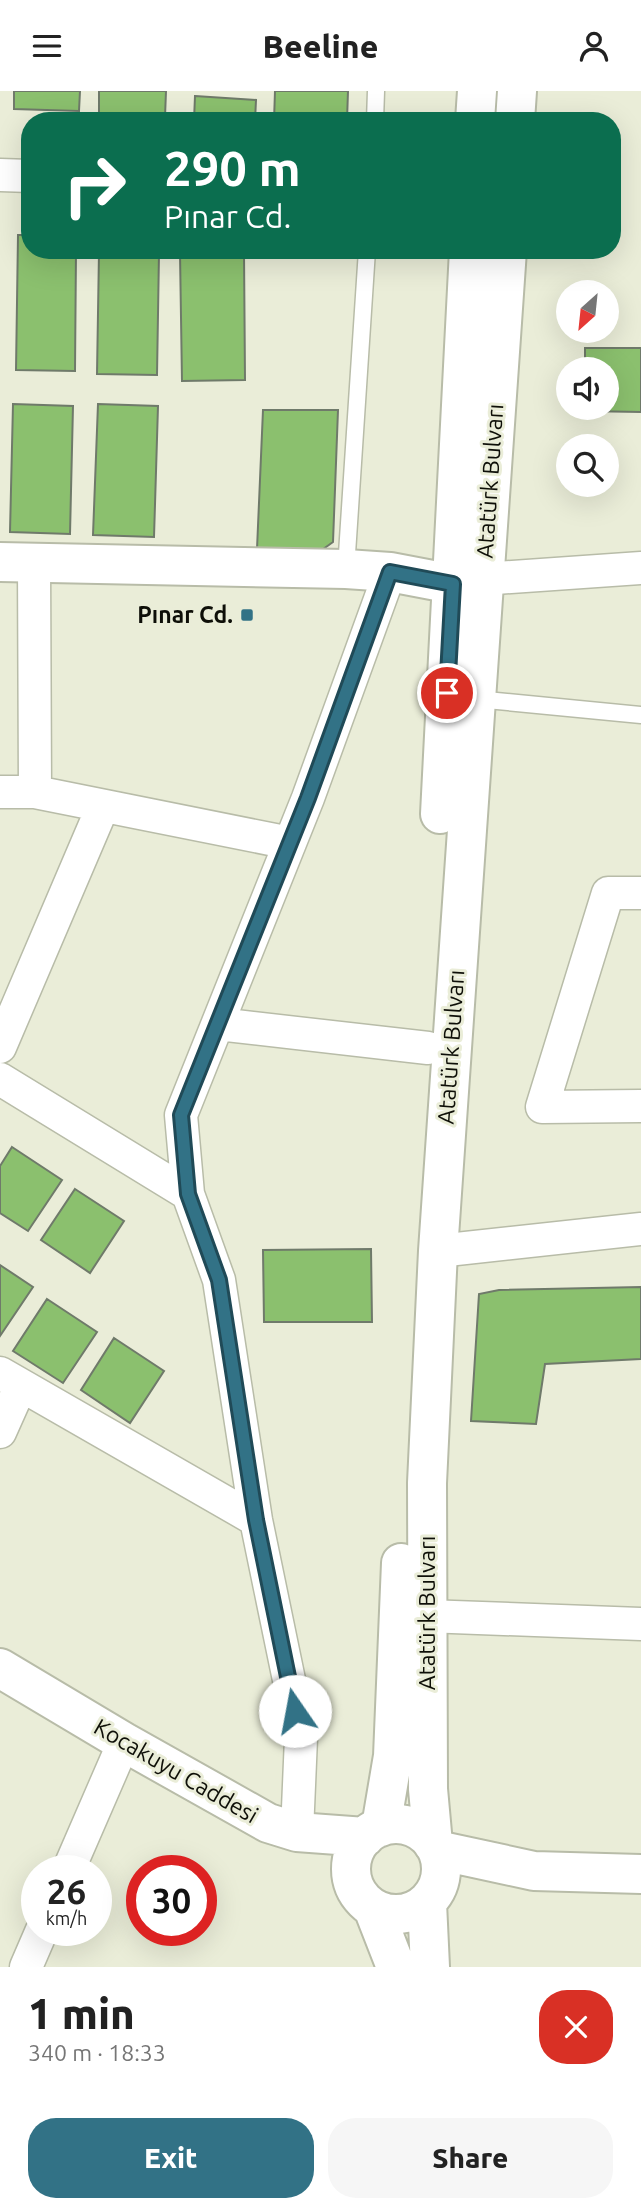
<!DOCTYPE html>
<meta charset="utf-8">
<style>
:root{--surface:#fff;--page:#f6f6f6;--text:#222;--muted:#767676;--accent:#327286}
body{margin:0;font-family:Ubuntu,sans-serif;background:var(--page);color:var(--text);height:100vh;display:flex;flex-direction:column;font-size:26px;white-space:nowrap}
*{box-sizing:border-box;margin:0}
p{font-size:23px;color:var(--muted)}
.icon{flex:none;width:38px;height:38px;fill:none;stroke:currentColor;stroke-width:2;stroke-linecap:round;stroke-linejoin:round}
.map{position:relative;height:1876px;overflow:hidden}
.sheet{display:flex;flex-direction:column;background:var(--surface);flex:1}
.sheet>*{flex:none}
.banner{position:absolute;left:21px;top:21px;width:600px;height:147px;border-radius:28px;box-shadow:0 7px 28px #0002;background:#0b6e4f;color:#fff;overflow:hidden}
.needle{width:46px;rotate:207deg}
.controls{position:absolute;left:556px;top:189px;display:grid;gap:14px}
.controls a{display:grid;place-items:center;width:63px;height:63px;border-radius:50%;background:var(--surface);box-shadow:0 7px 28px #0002;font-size:35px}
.speed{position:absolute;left:21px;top:1764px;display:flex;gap:14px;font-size:35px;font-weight:700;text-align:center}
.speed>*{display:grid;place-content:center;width:91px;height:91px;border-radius:50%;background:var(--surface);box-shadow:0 7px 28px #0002;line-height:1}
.speed small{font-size:18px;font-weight:400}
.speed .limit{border:10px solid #d22;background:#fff;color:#111}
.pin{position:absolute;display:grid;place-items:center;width:60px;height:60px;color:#fff;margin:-30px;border:4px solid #fff;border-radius:50%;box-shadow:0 2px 7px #0007}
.me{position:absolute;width:77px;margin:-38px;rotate:348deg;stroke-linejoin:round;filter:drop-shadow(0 0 5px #0008)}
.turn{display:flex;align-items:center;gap:24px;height:147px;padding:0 28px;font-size:32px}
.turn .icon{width:91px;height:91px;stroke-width:2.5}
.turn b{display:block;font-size:49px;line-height:60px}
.round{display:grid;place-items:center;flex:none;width:74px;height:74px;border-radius:28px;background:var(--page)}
.summary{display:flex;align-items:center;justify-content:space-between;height:119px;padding:0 28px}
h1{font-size:42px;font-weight:800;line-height:52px}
.primary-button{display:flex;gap:14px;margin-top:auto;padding:14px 28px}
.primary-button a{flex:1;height:80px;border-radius:28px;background:var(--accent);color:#fff;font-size:28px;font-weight:800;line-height:80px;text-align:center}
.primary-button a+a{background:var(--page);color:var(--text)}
header{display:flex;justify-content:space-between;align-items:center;height:91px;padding:0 28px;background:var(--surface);font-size:32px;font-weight:800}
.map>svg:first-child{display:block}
</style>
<header><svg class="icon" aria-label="menu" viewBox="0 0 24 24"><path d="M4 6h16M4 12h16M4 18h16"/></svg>Beeline<svg class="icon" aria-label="person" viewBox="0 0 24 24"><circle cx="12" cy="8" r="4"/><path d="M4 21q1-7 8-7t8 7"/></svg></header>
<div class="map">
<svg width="641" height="1876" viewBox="0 0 641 1876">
<rect width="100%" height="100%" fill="#eaedd8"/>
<path fill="#8bc06e" stroke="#6f7a6a" stroke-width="2" d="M 14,0 L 80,0 L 79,20 L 14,18 Z
M 99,0 L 166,0 L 165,26 L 99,24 Z
M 275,0 L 348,0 L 347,30 L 274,30 Z
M 195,5 L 256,9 L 255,30 L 194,30 Z
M 18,144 L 30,144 L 30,159 L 76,159 L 75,280 L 16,279 Z
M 99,161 L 159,162 L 157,284 L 97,283 Z
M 244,161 L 245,289 L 182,290 L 180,162 Z
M 585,257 L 641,257 L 641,321 L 584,320 L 584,317 L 607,317 L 607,278 L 585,278 Z
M 13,313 L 73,315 L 70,443 L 10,441 Z
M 98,313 L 158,315 L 154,446 L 93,444 Z
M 263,319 L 338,319 L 333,451 L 319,461 L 257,458 Z
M 12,1056 L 62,1089 L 28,1140 L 0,1122 L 0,1075 Z
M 75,1098 L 124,1130 L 90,1182 L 41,1149 Z
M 371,1158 L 372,1231 L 264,1231 L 263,1159 Z
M 0,1174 L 33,1196 L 0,1245 Z
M 641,1196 L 641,1268 L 545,1273 L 536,1333 L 471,1330 L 479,1203 L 499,1199 Z
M 47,1208 L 97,1241 L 63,1292 L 13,1260 Z
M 114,1247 L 164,1280 L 130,1332 L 81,1299 Z"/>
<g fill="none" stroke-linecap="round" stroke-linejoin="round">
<g stroke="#b8bca8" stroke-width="19">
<path id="lane" d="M 375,30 L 376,0
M 346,478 L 367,159
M 476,608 L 641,624"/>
</g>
<g stroke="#b8bca8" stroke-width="35">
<path id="street" d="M 0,84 L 30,85
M 34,472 L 35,701
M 482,488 L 641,477
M 0,701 L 35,701 L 290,752
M 641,802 L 608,802 L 542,1016 L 641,1015
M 218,933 L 428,957
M 0,956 L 103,715
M 0,988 L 188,1103
M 438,1160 L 641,1138
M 0,1282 L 256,1429
M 0,1341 L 21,1294
M 426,1525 L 641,1533
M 297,1741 L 301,1647 L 256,1429 L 219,1189 L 188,1103 L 181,1024 L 308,707 L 390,481
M 68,1780 L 124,1651
M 26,1876 L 42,1839"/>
</g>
<g stroke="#b8bca8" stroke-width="42">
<path id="secondary" d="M 475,30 L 477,0
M 515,30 L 517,0
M 0,471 L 346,478 L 390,481 L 453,493 L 476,489
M 440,723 L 469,159
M 0,1577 L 124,1651 L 268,1732 L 297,1741 L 365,1746
M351 1778a45 45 0 1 1 90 0a45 45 0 1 1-90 0Z
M 381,1736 L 393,1665 L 401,1472
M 433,1753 L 428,1698 L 427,1392 L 438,1160 L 507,159
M 437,1759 L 534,1780 L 641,1783
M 427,1812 L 430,1876
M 373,1817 L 396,1876"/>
</g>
<use href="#lane" stroke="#fff" stroke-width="16"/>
<use href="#street" stroke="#fff" stroke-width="32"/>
<use href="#secondary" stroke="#fff" stroke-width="38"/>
</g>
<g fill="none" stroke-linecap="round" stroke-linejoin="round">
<g stroke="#204a57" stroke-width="18">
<path id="route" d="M 295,1620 L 256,1429 L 219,1189 L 188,1103 L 181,1024 L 308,707 L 390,481 L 453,493 L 447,602"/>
</g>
<use href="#route" stroke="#327286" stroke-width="12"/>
</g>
<rect fill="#327286" stroke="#eaedd8" stroke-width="2.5" x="240" y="517" width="14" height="14" rx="3.5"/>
<g text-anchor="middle" stroke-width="6" stroke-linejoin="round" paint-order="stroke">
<g font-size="23" fill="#0e0f08" stroke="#eaedd8">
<text transform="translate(490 390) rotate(-86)" y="8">Atatürk Bulvarı</text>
<text transform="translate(451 956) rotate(-86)" y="8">Atatürk Bulvarı</text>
<text transform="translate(427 1522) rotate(-90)" y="8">Atatürk Bulvarı</text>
<text transform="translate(176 1680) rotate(30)" y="8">Kocakuyu Caddesi</text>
</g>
<g font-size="23" font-weight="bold" fill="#0e0f08" stroke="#eaedd8" text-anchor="end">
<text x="233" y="532">Pınar Cd.</text>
</g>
</g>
</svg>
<div class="controls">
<a><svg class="needle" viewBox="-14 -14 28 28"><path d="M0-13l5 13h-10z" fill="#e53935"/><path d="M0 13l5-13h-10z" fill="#767676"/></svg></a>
<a><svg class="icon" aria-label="sound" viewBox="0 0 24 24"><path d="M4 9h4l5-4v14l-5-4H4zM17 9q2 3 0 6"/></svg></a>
<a><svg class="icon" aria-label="search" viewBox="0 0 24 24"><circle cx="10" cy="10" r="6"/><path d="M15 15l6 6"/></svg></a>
</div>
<div class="speed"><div>26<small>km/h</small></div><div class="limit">30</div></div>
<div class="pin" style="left:447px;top:602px;background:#d93025"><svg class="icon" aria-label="arrive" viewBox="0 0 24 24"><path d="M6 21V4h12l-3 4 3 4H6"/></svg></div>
<svg class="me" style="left:295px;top:1620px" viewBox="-20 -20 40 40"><circle r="19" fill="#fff"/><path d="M0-13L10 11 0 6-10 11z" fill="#327286"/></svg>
<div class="banner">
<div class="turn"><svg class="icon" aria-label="right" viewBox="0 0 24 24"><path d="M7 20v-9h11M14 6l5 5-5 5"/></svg><div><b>290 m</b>Pınar Cd.</div></div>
</div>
</div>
<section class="sheet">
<div class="summary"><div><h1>1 min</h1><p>340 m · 18:33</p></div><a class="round" style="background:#d93025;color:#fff"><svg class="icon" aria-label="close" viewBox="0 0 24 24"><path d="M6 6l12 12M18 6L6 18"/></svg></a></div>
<div class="primary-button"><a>Exit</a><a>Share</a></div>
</section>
